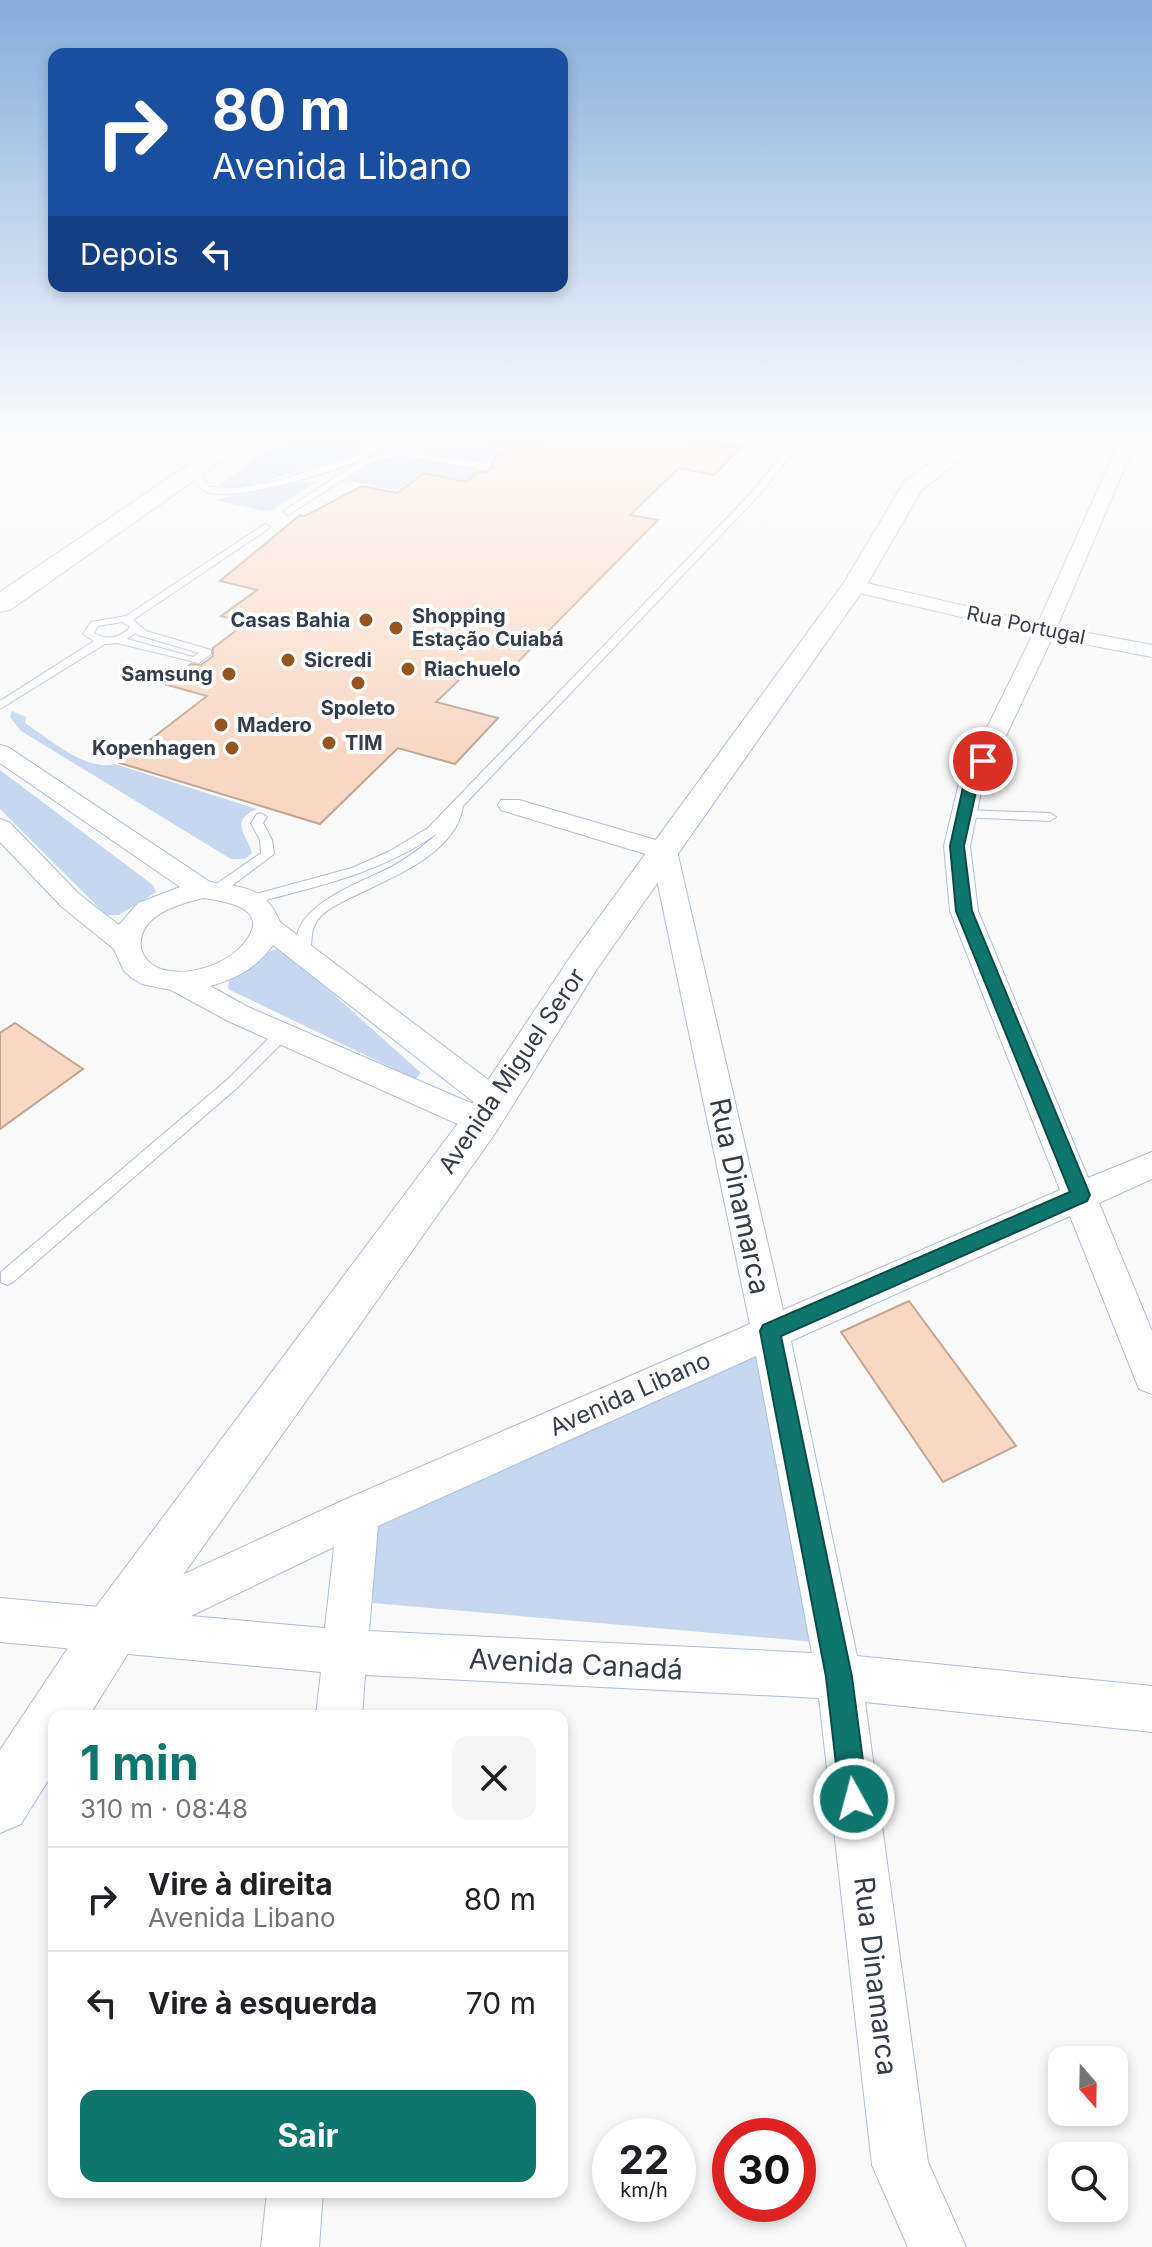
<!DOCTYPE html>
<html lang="pt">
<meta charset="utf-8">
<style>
:root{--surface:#fff;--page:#f6f6f6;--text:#202124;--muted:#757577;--line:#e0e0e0;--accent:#0f766e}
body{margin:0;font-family:Inter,sans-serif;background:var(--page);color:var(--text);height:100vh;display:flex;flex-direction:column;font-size:30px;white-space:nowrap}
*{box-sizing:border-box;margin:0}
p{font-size:26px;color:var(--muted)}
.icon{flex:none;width:44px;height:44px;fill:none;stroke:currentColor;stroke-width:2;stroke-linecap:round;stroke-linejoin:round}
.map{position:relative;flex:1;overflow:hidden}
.sheet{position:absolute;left:48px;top:1710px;width:520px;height:488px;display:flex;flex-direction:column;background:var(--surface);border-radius:16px;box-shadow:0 4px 12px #0003}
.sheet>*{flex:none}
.top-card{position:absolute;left:48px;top:48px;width:520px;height:244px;border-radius:16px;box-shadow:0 4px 12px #0003;background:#1a4fa0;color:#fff;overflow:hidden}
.needle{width:52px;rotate:160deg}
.fabs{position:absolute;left:1048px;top:2046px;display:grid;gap:16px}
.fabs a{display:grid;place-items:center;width:80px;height:80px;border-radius:16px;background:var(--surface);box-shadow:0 4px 12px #0003;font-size:40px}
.speed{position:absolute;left:592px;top:2118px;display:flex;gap:16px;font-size:40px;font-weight:700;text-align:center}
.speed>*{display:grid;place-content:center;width:104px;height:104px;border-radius:50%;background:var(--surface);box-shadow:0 4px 12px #0003;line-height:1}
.speed small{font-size:20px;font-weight:400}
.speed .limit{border:12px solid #d22;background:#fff;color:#111}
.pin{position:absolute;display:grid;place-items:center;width:68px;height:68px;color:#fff;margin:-34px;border:4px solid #fff;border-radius:50%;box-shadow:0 2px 8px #0007}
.me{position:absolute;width:88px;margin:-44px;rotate:353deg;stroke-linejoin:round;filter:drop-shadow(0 0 6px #0008)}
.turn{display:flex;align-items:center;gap:28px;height:168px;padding:0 32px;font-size:36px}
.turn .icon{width:104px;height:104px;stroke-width:2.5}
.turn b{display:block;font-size:56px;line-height:68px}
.then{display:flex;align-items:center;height:76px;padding:0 32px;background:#0003;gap:16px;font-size:30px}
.round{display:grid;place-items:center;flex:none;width:84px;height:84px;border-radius:16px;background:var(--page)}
.headline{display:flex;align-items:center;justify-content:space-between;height:136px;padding:0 32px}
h1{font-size:48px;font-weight:700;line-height:60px;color:var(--accent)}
.cta{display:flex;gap:16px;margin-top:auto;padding:16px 32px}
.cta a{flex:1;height:92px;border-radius:16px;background:var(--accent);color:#fff;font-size:32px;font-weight:700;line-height:92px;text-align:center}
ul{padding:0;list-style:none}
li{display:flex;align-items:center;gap:24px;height:104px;padding:0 32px;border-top:2px solid var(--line)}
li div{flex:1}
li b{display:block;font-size:30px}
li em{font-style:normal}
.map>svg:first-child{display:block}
</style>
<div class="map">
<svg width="1152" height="2247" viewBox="0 0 1152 2247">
<rect width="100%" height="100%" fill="#f9f9f9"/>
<path fill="#c7d7ef" d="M 286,438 L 386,438 L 335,461 L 241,488 L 215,488 Z
M 505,438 L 544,438 L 529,450 L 509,447 L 488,463 L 420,448 Z
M 398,455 L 410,455 L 479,469 L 465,481 L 423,472 L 396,491 L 345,480 L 375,461 Z
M 319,481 L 269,512 L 214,500 L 292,483 Z
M 12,711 L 26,717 L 25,723 C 48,738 86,772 115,764 L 257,809 C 228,821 247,834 252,853 L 245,859 L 231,859 L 21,731 L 10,717 Z
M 0,770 L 153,885 L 156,892 L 119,915 L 106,915 L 0,809 Z
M 282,948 L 421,1073 L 415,1079 L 228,989 L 229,981 L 268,952 Z
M 762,1348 L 815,1642 L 373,1603 L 371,1520 Z"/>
<path fill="#f8d8c3" stroke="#c3a591" stroke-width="2" d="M 547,438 L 681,438 L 741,447 L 714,475 L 679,468 L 630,515 L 658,520 L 509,671 L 477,663 L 436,702 L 498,718 L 455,764 L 398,748 L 320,824 L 120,763 L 207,696 L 164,684 L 191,664 L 201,665 L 213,656 L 213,648 L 246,623 L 221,616 L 257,590 L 220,581 L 300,515 L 305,516 L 362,486 L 397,493 L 424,473 L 466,482 L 478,472 L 486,472 L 494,466 L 492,461 L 510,448 L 530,451 Z
M 15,1023 L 83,1069 L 0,1129 L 0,1033 Z
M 909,1301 L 1016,1446 L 943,1482 L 841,1332 Z"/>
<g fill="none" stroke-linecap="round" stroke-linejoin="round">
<g stroke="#acbedb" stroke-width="2">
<path id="service" d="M 425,438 L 448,438 L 413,445 L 410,452 L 492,464 L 484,470 L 399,455 L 368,464 L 288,515 L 284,512 L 285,510 L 362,460 L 403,448 L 404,445 C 387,442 374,454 359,461 C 333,471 223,507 202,489 C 195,484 193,475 193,467 L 197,464 L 201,467 L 202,478 L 209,487 L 239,488 L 280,480 L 355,456 L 385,441 Z
M 796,438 L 804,438 L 760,494 L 463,806 C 456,854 391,878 352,897 C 340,903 324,910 317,921 C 309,932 313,946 309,957 L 299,957 C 281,908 359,884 391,867 C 408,858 422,847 436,835 L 438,833 C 381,873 316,887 250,904 L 245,903 L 245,897 L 352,868 L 390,851 L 428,828 L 754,490 Z
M 265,524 L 270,527 L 268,529 L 133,620 L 146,631 L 211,650 L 211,654 L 199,663 L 117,643 L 105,644 L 0,709 L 0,701 L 94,641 L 83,634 L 91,622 L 126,616 ZM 122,622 L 130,627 C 120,638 107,641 94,633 L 98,626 ZM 136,633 L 138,635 L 199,653 L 193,657 L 127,639 Z
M 964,810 L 1050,813 L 1056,817 L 1050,821 L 960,817 L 958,814 Z
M 261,813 L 267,817 L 263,823 L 272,840 L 274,854 L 222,893 L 212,893 L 212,887 L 261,853 L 260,840 L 251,823 L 257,814 Z
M 282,1029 L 289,1034 L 287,1038 L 238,1087 L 13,1282 L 7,1285 L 1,1282 L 1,1272 L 228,1079 L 277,1030 Z"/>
</g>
<g stroke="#acbedb" stroke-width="2">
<path id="minor" d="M 1121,438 L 1137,438 L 1057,627 L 1152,645 L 1152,657 L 1052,638 L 982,787 L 970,846 L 978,911 L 1088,1178 L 1152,1152 L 1152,1179 L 1099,1203 L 1152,1331 L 1152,1394 L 1139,1389 L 1070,1216 L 791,1341 L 857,1656 L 1152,1686 L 1152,1732 L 865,1702 L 928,2162 L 966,2247 L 908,2247 L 872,2165 L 819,1698 L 365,1675 L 362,1716 L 316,1716 L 321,1672 L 0,1642 L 0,1598 L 111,1608 L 344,1500 L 750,1324 L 652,856 L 501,810 L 498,805 L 501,800 L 519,800 L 673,845 L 677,851 L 783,1310 L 1060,1190 L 950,911 L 944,846 L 958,787 L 1033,634 L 847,590 L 844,586 L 854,580 L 1038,623 ZM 756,1356 L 812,1653 L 369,1631 L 378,1526 ZM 334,1547 L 325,1628 L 191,1616 Z
M 0,745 L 8,747 L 210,882 C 244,887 266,888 280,922 L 507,1094 L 512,1102 L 507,1110 L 494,1113 L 498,1121 L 493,1130 L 482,1133 L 471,1130 L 228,1021 L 171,990 L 142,984 L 132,978 L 124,971 L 114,949 L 61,906 L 0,842 L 0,819 L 9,822 L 79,894 L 119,925 L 138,903 L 180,887 L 0,763 ZM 203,898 C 225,901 272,908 245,942 C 228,964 189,978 161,969 C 152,966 143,958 141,948 C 137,915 179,904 203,898 ZM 273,945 L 480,1107 L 248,1007 L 210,986 C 238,978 256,968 273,945 Z
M 267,2192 L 323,2192 L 319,2247 L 261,2247 Z"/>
</g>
<g stroke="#acbedb" stroke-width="2">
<path id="tertiary" d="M 965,438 L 988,438 L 921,491 L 866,586 L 597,969 L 496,1132 L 130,1650 L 89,1716 L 54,1716 L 54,1771 L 21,1824 L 0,1833 L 0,1750 L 92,1612 L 468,1110 L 573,953 L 843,584 L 904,482 Z"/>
</g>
<g stroke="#acbedb" stroke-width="2">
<path id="trunk" d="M 228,438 L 254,438 L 10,610 L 0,612 L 0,592 Z"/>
</g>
<use href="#service" fill="#fff" fill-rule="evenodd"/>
<use href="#minor" fill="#fff" fill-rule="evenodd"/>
<use href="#tertiary" fill="#fff" fill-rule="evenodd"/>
<use href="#trunk" fill="#fff" fill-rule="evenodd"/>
</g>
<linearGradient id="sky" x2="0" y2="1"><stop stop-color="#84adda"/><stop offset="0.58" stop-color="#fcfcfc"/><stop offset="1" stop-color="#fcfcfc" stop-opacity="0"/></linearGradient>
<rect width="1152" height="753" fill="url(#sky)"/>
<path fill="#0f766e" stroke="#0a4d48" stroke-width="2" d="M 983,757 L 990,761 L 977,787 L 964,846 L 972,911 L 1090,1195 L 1087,1201 L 781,1336 L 852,1677 L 868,1799 L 864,1809 L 854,1813 L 844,1809 L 840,1799 L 826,1677 L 760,1331 L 763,1325 L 1070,1192 L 956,911 L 950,846 L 963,787 L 976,761 Z"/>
<g fill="#955520" stroke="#fff" stroke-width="3">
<circle cx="366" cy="620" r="8"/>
<circle cx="396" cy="628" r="8"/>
<circle cx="288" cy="660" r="8"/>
<circle cx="408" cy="669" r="8"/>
<circle cx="229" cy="674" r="8"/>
<circle cx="358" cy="683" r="8"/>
<circle cx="221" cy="725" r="8"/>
<circle cx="329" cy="743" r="8"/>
<circle cx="232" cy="748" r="8"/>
</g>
<g text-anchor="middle" stroke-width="8" stroke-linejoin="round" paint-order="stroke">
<g font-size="20" font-weight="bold" fill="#353d48" stroke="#fff" text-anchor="start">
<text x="412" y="623">Shopping<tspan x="412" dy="23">Estação Cuiabá</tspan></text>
<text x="350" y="627" text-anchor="end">Casas Bahia</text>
<text x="304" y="667">Sicredi</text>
<text x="424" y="676">Riachuelo</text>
<text x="213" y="681" text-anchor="end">Samsung</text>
<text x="358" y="715" text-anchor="middle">Spoleto</text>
<text x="237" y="732">Madero</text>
<text x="345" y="750">TIM</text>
<text x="216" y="755" text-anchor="end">Kopenhagen</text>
</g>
<g font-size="20" fill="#353d48" stroke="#fff">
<text transform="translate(1026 625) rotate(12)" y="7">Rua Portugal</text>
</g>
<g font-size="24" fill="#353d48" stroke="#fff">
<text transform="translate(512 1071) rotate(-56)" y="8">Avenida Miguel Seror</text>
<text transform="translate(630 1394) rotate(-24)" y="8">Avenida Libano</text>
</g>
<g font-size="28" fill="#353d48" stroke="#fff">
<text transform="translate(740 1196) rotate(78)" y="10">Rua Dinamarca</text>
<text transform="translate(576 1664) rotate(3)" y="10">Avenida Canadá</text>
<text transform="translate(876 1976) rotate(83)" y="10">Rua Dinamarca</text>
</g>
</g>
</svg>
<div class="fabs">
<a><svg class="needle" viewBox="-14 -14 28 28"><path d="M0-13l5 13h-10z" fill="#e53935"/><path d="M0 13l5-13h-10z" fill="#757577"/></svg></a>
<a><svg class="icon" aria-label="search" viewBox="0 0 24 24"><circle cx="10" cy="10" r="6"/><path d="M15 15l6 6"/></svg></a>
</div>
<div class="speed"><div>22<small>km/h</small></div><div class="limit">30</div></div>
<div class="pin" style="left:983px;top:761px;background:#d93025"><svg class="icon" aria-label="arrive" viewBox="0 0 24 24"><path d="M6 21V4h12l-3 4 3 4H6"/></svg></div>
<svg class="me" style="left:854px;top:1799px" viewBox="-20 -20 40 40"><circle r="17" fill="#0f766e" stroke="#fff" stroke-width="3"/><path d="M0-11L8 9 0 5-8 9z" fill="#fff"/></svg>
<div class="top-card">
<div class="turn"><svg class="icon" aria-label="right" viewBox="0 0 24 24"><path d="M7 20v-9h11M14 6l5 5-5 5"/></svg><div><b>80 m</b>Avenida Libano</div></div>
<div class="then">Depois<svg class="icon" aria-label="left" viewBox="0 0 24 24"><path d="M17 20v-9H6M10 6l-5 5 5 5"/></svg></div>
</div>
<section class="sheet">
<div class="headline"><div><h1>1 min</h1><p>310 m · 08:48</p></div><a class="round"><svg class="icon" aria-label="close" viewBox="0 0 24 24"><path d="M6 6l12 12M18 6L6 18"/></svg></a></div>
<ul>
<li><svg class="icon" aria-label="right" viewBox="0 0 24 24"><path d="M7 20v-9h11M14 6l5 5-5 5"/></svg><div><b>Vire à direita</b><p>Avenida Libano</p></div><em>80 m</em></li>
<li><svg class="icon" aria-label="left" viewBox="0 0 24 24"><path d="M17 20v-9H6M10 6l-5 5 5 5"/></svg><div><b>Vire à esquerda</b></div><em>70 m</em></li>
</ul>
<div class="cta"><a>Sair</a></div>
</section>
</div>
